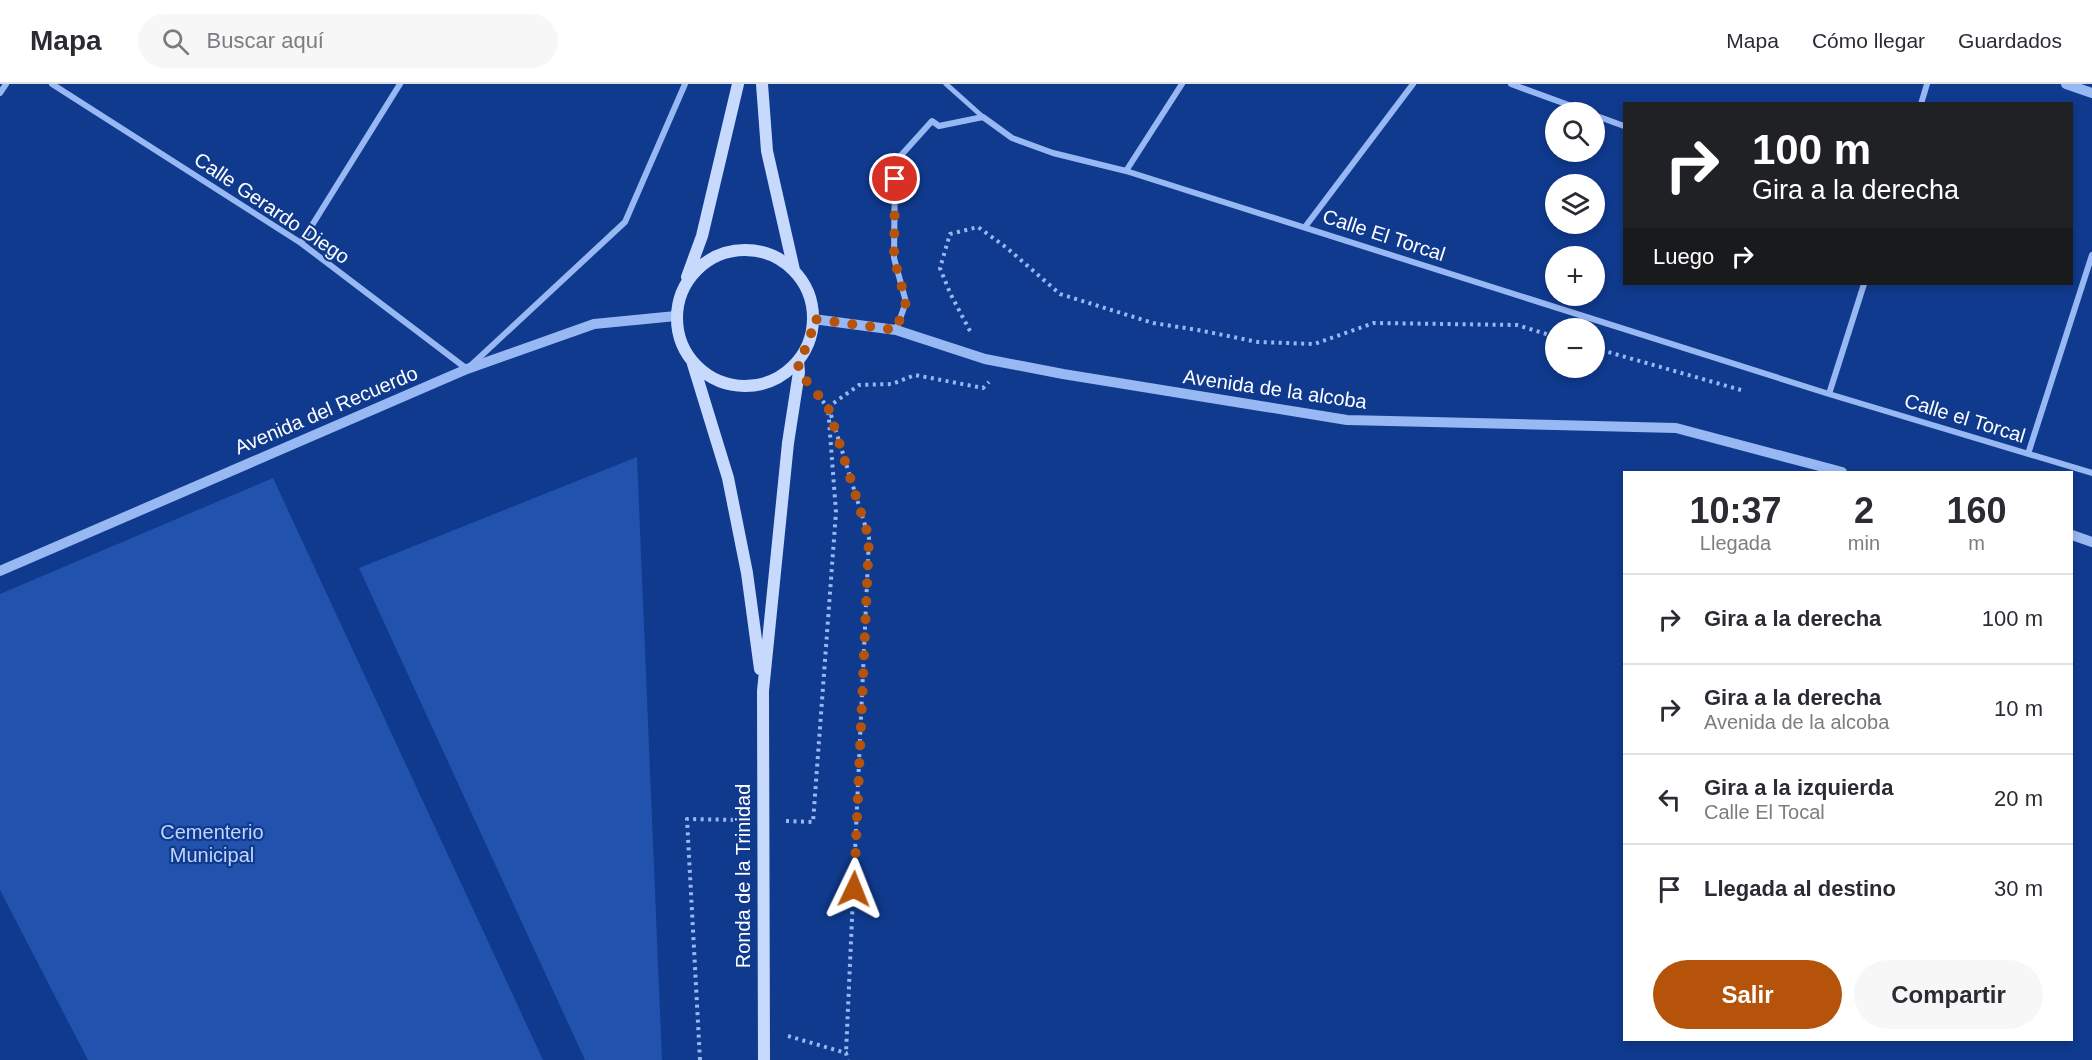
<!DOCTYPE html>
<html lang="es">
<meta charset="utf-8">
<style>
:root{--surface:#fff;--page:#f7f7f7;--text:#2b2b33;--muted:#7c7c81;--line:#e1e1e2;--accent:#b45309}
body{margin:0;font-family:Arial,sans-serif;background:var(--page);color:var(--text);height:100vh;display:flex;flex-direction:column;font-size:22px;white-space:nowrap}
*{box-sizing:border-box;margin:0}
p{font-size:20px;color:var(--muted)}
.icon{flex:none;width:33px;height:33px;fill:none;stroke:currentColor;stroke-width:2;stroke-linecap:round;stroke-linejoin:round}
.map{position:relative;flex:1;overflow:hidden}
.drawer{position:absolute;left:1623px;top:387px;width:450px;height:570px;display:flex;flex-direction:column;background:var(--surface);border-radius:0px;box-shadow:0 3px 9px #0003}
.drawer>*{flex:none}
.hud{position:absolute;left:1623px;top:18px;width:450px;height:183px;border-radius:0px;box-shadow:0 3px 9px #0003;background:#202124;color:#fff;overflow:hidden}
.buttons{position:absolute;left:1545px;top:18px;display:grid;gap:12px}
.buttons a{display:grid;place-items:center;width:60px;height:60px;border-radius:50%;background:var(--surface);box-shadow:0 3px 9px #0003;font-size:30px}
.pin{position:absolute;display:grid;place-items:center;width:51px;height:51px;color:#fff;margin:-26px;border:3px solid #fff;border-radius:50%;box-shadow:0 2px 6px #0007}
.me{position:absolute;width:66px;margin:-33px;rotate:2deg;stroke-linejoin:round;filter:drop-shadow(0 0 4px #0008)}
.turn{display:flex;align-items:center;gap:21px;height:126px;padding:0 30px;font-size:27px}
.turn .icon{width:78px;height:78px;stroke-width:2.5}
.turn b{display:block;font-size:42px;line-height:51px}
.then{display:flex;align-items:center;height:57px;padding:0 30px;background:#0003;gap:12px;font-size:22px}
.eta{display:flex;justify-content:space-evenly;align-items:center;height:102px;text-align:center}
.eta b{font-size:36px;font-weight:800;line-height:42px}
.cta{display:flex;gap:12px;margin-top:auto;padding:12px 30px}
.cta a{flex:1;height:69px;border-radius:36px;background:var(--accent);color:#fff;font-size:24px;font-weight:800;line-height:69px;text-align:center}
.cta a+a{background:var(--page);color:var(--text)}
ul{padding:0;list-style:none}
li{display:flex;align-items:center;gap:18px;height:90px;padding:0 30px;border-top:2px solid var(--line)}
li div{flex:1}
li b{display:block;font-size:22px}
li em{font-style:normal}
header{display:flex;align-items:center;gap:36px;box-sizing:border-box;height:84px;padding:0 30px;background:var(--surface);border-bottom:2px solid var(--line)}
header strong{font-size:28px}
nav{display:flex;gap:33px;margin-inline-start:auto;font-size:21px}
.search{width:420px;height:54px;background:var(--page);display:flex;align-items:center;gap:15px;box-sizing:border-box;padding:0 21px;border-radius:33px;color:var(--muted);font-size:22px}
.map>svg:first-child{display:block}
</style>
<header>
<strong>Mapa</strong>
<div class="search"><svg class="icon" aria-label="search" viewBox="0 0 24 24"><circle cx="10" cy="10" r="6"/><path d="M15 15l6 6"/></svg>Buscar aquí</div>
<nav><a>Mapa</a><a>Cómo llegar</a><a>Guardados</a></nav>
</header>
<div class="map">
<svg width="2092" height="976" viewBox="0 0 2092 976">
<rect width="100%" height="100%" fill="#103a8e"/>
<path fill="#2152ae" d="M 637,373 L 662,976 L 585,976 L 359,484 Z
M 273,394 L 543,976 L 88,976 L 0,806 L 0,510 Z"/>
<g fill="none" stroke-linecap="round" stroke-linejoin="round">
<path stroke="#98b8f3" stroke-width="4" stroke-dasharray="3 4.5" stroke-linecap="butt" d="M 970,247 L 950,209 L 940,184 L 950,150 L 978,143 L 1007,164 L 1060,210 L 1153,239 L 1198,246 L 1258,258 L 1314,260 L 1374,239 L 1517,241 L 1556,253
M 1594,264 L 1741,306
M 818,311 L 828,324
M 831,331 L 869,454 L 846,969
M 786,737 L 813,738 L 836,428 L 828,323 L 859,301 L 892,300 L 915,291 L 983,304 L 989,298
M 788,952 L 846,969 L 848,976
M 700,976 L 687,735 L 739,736"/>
<path stroke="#98b8f3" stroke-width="5" d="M 946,0 L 983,33"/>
<path stroke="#98b8f3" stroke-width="6" d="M 52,0 L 301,159 L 467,285 L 625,138 L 685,0
M 1511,0 L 1588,28
M 0,9 L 6,0
M 1921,20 L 1927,0
M 1594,31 L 1624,42
M 1126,87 L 1182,0
M 1305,143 L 1413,0
M 301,159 L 400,0
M 896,246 L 906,218 L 894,174 L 895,78 L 932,37 L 939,42 L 983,33 L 1012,54 L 1053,69 L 1126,87 L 1829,310 L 2092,389
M 1829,310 L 1864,200
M 2028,370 L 2092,171"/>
<path stroke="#98b8f3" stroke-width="10" d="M 2066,0 L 2092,9
M 813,235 L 896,246 L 985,275 L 1063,290 L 1347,336 L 1676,344 L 1842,388
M 2072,451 L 2092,458
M 0,487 L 467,285 L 594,240 L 676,232"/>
<path stroke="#c7d9fd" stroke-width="12" d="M 762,0 L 767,67 L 794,186
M677 234a68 68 0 1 1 136 0a68 68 0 1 1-136 0Z
M 687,193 L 702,152 L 738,0
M 693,280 L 728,394 L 747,489 L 760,585
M 764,976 L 763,607 L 788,359 L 799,288 L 798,277"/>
</g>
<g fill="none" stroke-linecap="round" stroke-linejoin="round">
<path stroke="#b45309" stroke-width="10" stroke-dasharray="0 18" d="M 854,805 L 869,454 L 828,323 L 799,288 L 798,277 L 806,264 L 811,250 L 813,235 L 896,246 L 906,218 L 894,174 L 895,95"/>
</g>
<g text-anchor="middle" stroke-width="4.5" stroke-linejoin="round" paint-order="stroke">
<g font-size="20" fill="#fff" stroke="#103a8e">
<text transform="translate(272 124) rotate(34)" y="7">Calle Gerardo Diego</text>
<text transform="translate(1384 151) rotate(18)" y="7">Calle El Torcal</text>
<text transform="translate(1275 305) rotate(8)" y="7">Avenida de la alcoba</text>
<text transform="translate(326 326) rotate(-23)" y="7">Avenida del Recuerdo</text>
<text transform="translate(1965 334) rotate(17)" y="7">Calle el Torcal</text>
<text transform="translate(743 792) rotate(-90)" y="7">Ronda de la Trinidad</text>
</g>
<g font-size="20" fill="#bfd5fd" stroke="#103a8e">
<text x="212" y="755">Cementerio<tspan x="212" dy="23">Municipal</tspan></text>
</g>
</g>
</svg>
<div class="buttons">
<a><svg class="icon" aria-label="search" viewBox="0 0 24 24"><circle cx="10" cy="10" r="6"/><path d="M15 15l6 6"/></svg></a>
<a><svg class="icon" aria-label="layers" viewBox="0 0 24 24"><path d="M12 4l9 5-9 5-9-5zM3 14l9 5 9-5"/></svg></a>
<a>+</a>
<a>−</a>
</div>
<div class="pin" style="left:895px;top:95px;background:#d93025"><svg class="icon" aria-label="arrive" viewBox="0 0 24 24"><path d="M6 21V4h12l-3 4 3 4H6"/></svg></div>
<svg class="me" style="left:854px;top:805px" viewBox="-20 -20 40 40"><path d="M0-17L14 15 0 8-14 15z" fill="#b45309" stroke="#fff" stroke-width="4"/></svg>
<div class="hud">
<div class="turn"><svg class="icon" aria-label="right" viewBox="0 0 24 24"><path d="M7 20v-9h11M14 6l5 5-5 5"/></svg><div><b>100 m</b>Gira a la derecha</div></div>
<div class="then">Luego<svg class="icon" aria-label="right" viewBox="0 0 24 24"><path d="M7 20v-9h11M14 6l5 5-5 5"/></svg></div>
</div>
<section class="drawer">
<div class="eta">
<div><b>10:37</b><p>Llegada</p></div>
<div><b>2</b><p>min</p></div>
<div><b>160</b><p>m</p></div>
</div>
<ul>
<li><svg class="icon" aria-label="right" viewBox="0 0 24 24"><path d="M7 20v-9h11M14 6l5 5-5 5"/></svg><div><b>Gira a la derecha</b></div><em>100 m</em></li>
<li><svg class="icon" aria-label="right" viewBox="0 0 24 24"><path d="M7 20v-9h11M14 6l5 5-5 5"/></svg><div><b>Gira a la derecha</b><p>Avenida de la alcoba</p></div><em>10 m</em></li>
<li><svg class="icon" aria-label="left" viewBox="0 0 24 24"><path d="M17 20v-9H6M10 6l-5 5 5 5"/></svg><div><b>Gira a la izquierda</b><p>Calle El Tocal</p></div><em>20 m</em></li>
<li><svg class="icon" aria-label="arrive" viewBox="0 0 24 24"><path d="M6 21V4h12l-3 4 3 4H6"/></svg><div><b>Llegada al destino</b></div><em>30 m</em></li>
</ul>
<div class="cta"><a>Salir</a><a>Compartir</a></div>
</section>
</div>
